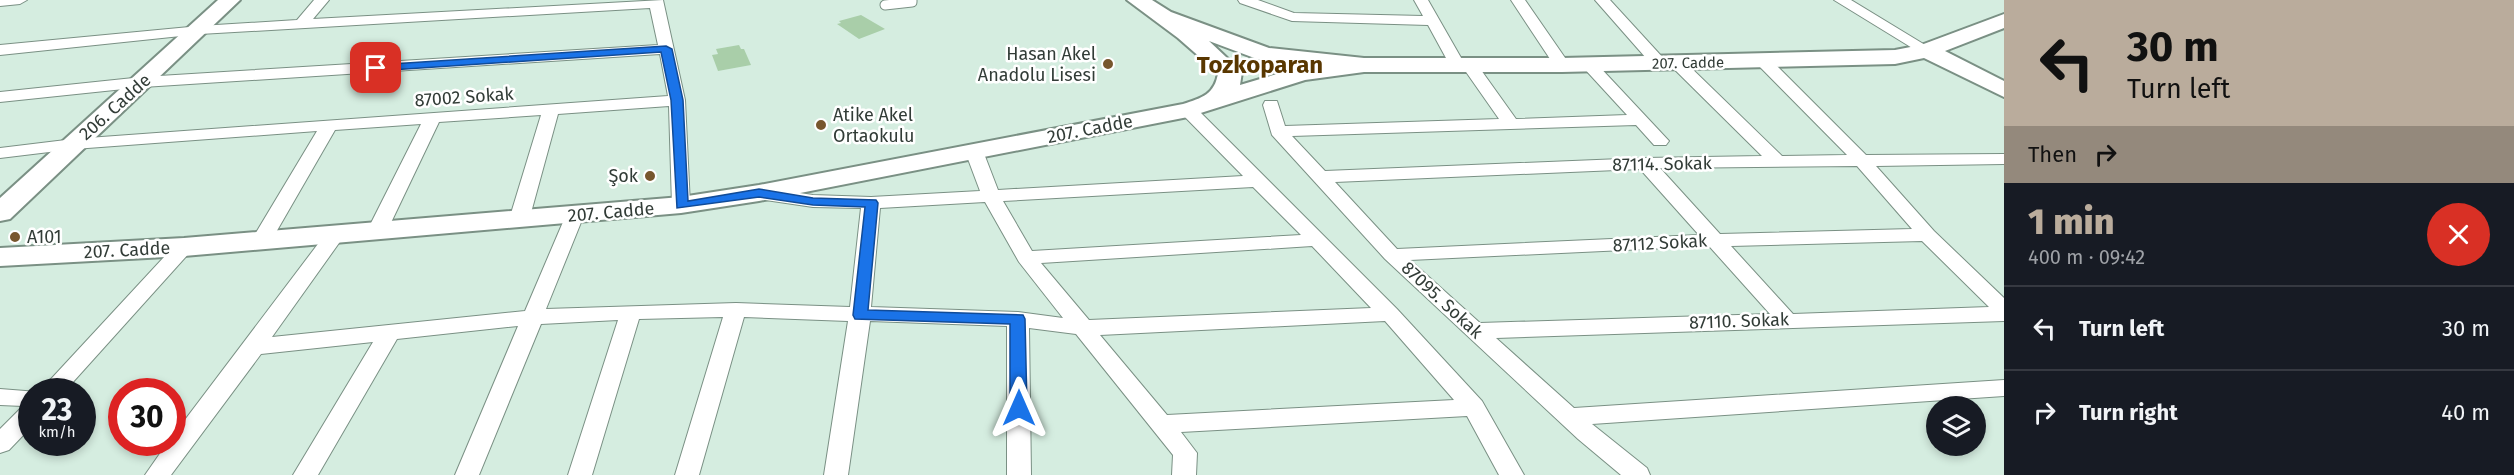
<!DOCTYPE html>
<meta charset="utf-8">
<style>
:root{--surface:#171b24;--page:#20242c;--text:#f1f3f6;--muted:#9ea1a6;--line:#363941;--accent:#baac9c}
body{margin:0;font-family:"Fira Sans",sans-serif;background:var(--page);color:var(--text);height:100vh;display:flex;flex-direction:column;font-size:22px;white-space:nowrap}
*{box-sizing:border-box;margin:0}
p{font-size:20px;color:var(--muted)}
.icon{flex:none;width:33px;height:33px;fill:none;stroke:currentColor;stroke-width:2;stroke-linecap:round;stroke-linejoin:round}
.map{position:relative;flex:1;overflow:hidden}
.details{display:flex;flex-direction:column;background:var(--surface);width:510px}
.details>*{flex:none}
.banner{background:#baac9c;color:#111;overflow:hidden}
.controls{position:absolute;left:1926px;top:396px;display:grid;gap:12px}
.controls a{display:grid;place-items:center;width:60px;height:60px;border-radius:50%;background:var(--surface);box-shadow:0 3px 9px #0003;font-size:30px}
.speed{position:absolute;left:18px;top:378px;display:flex;gap:12px;font-size:30px;font-weight:700;text-align:center}
.speed>*{display:grid;place-content:center;width:78px;height:78px;border-radius:50%;background:var(--surface);box-shadow:0 3px 9px #0003;line-height:1}
.speed small{font-size:15px;font-weight:400}
.speed .limit{border:9px solid #d22;background:#fff;color:#111}
.pin{position:absolute;display:grid;place-items:center;width:51px;height:51px;color:#fff;margin:-26px;border-radius:12px;box-shadow:0 3px 9px #0006}
.me{position:absolute;width:66px;margin:-33px;rotate:0deg;stroke-linejoin:round;filter:drop-shadow(0 0 4px #0008)}
.turn{display:flex;align-items:center;gap:21px;height:126px;padding:0 24px;font-size:27px}
.turn .icon{width:78px;height:78px;stroke-width:2.5}
.turn b{display:block;font-size:42px;line-height:51px}
.then{display:flex;align-items:center;height:57px;padding:0 24px;background:#0003;gap:12px;font-size:22px}
.round{display:grid;place-items:center;flex:none;width:63px;height:63px;border-radius:32px;background:var(--page)}
.headline{display:flex;align-items:center;justify-content:space-between;height:102px;padding:0 24px}
h1{font-size:36px;font-weight:800;line-height:45px;color:var(--accent)}
ul{padding:0;list-style:none}
li{display:flex;align-items:center;gap:18px;height:84px;padding:0 24px;border-top:2px solid var(--line)}
li div{flex:1}
li b{display:block;font-size:22px}
li em{font-style:normal}
main{display:flex;flex:1;min-height:0}
.map>svg:first-child{display:block}
</style>
<main>
<div class="map">
<svg width="2004" height="475" viewBox="0 0 2004 475">
<rect width="100%" height="100%" fill="#d5ede0"/>
<path fill="#a9cea9" d="M 861,15 L 885,29 L 859,39 L 837,24 L 841,23 L 839,21 Z
M 739,45 L 741,49 L 744,49 L 751,65 L 718,71 L 712,55 L 718,54 L 716,49 Z"/>
<g fill="none" stroke-linecap="round" stroke-linejoin="round">
<g stroke="#7a9084" stroke-width="11">
<path id="lane" d="M 885,5 L 912,2 L 912,0"/>
</g>
<g stroke="#7a9084" stroke-width="2">
<path id="street" d="M 0,0 L 27,0 L 20,4 L 0,6 Z
M 314,0 L 329,0 L 313,19 L 663,0 L 685,100 L 690,205 L 688,209 L 674,209 L 672,205 L 669,106 L 558,114 L 529,220 L 526,224 L 512,224 L 509,220 L 541,115 L 439,122 L 387,231 L 384,235 L 370,235 L 367,231 L 421,124 L 335,130 L 271,241 L 268,245 L 254,245 L 251,241 L 317,131 L 74,149 L 0,158 L 0,148 L 74,139 L 668,96 L 660,54 L 143,87 L 0,102 L 0,92 L 143,77 L 658,45 L 650,8 L 200,34 L 0,55 L 0,45 L 200,26 L 297,20 Z
M 1238,0 L 1258,0 L 1294,13 L 1423,16 L 1414,0 L 1428,0 L 1464,63 L 1476,63 L 1516,119 L 1627,115 L 1581,65 L 1589,60 L 1595,62 L 1669,141 L 1666,145 L 1654,145 L 1636,125 L 1292,136 L 1325,171 L 1645,158 L 1762,156 L 1671,66 L 1669,63 L 1671,60 L 1683,60 L 1782,156 L 1847,155 L 1758,65 L 1756,62 L 1764,57 L 1770,59 L 1866,155 L 2004,154 L 2004,164 L 1876,166 L 1934,231 L 2004,298 L 2004,321 L 1496,338 L 1574,408 L 2004,380 L 2004,396 L 1592,424 L 1647,468 L 1650,475 L 1621,475 L 1578,439 L 1385,259 L 1272,135 L 1263,105 L 1265,101 L 1277,101 L 1285,126 L 1499,119 L 1464,69 L 1452,69 L 1428,25 L 1292,21 L 1240,3 ZM 1857,166 L 1912,229 L 1720,234 L 1660,168 ZM 1640,169 L 1699,235 L 1397,249 L 1335,182 ZM 1922,241 L 1989,307 L 1793,314 L 1731,246 ZM 1709,246 L 1770,314 L 1480,323 L 1410,260 Z
M 1511,0 L 1525,0 L 1570,65 L 1568,68 L 1556,68 Z
M 1595,0 L 1610,0 L 1665,60 L 1667,63 L 1665,66 L 1653,66 Z
M 1834,0 L 1851,0 L 1935,51 L 1927,56 L 1922,54 Z
M 1188,105 L 1194,106 L 1397,309 L 1482,401 L 1524,475 L 1499,475 L 1467,416 L 1181,432 L 1197,453 L 1196,475 L 1172,475 L 1173,455 L 1076,334 L 1029,328 L 1031,475 L 1007,475 L 1007,326 L 870,321 L 848,475 L 824,475 L 848,321 L 744,317 L 699,475 L 675,475 L 723,317 L 639,319 L 592,475 L 568,475 L 618,320 L 541,324 L 479,475 L 455,475 L 518,326 L 397,339 L 318,475 L 293,475 L 373,342 L 261,354 L 171,475 L 145,475 L 168,442 L 172,442 L 172,437 L 327,232 L 341,232 L 344,236 L 272,337 L 525,311 L 566,215 L 568,211 L 582,211 L 584,215 L 546,309 L 736,303 L 850,307 L 861,208 L 813,207 L 759,199 L 752,197 L 750,193 L 752,189 L 759,187 L 813,195 L 871,197 L 980,191 L 965,151 L 968,147 L 980,147 L 983,151 L 998,190 L 1243,176 L 1182,114 L 1180,110 L 1182,106 ZM 1253,187 L 1301,235 L 1032,251 L 1003,201 ZM 985,202 L 1019,262 L 1063,318 L 1018,312 L 871,307 L 880,208 ZM 1312,246 L 1371,308 L 1089,320 L 1041,263 ZM 1385,321 L 1454,400 L 1167,415 L 1100,335 Z
M 184,241 L 191,243 L 194,247 L 191,251 L 64,392 L 39,392 L 177,243 Z
M 0,389 L 38,392 L 32,392 L 32,426 L 9,450 L 0,453 L 0,429 L 23,406 L 0,405 Z"/>
</g>
<g stroke="#7a9084" stroke-width="4">
<path id="secondary" d="M 218,0 L 240,0 L 10,219 L 0,221 L 0,198 Z
M 1127,0 L 1152,0 L 1171,12 L 1269,48 L 1364,58 L 1562,58 L 1895,50 L 1921,45 L 2004,14 L 2004,28 L 1945,51 L 2004,81 L 2004,97 L 1924,58 L 1895,64 L 1562,72 L 1364,72 L 1305,80 L 1188,117 L 759,201 L 681,213 L 184,256 L 0,266 L 0,248 L 184,238 L 681,197 L 759,185 L 1183,104 C 1202,98 1215,94 1218,73 L 1178,38 ZM 1209,41 L 1257,59 L 1307,65 L 1240,85 L 1242,72 Z"/>
</g>
<use href="#lane" stroke="#fff" stroke-width="9"/>
<use href="#street" fill="#fff" fill-rule="evenodd"/>
<use href="#secondary" fill="#fff" fill-rule="evenodd"/>
</g>
<path fill="#1a73e8" stroke="#114b97" stroke-width="1.5" d="M 666,46 L 672,49 L 683,100 L 688,201 L 759,189 L 813,198 L 876,200 L 878,203 L 868,310 L 1023,315 L 1025,319 L 1027,408 L 1024,412 L 1013,412 L 1010,408 L 1010,324 L 855,319 L 853,315 L 865,207 L 813,205 L 759,197 L 677,208 L 671,100 L 661,52 L 376,71 L 371,68 L 376,65 Z"/>
<g fill="#77562d" stroke="#fff" stroke-width="2">
<circle cx="1108" cy="64" r="6"/>
<circle cx="821" cy="125" r="6"/>
<circle cx="650" cy="176" r="6"/>
<circle cx="15" cy="237" r="6"/>
</g>
<g text-anchor="middle" stroke-width="5" stroke-linejoin="round" paint-order="stroke">
<g font-size="15" fill="#323c37" stroke="#fff">
<text transform="translate(1688 63) rotate(-1)" y="5">207. Cadde</text>
</g>
<g font-size="18" fill="#323c37" stroke="#fff" text-anchor="end">
<text x="1096" y="60">Hasan Akel<tspan x="1096" dy="21">Anadolu Lisesi</tspan></text>
<text x="833" y="121" text-anchor="start">Atike Akel<tspan x="833" dy="21">Ortaokulu</tspan></text>
<text x="638" y="182">Şok</text>
<text x="27" y="243" text-anchor="start">A101</text>
</g>
<g font-size="18" fill="#323c37" stroke="#fff">
<text transform="translate(464 97) rotate(-4)" y="6">87002 Sokak</text>
<text transform="translate(115 107) rotate(-42)" y="6">206. Cadde</text>
<text transform="translate(1090 129) rotate(-11)" y="6">207. Cadde</text>
<text transform="translate(1662 164) rotate(-1)" y="6">87114. Sokak</text>
<text transform="translate(611 212) rotate(-5)" y="6">207. Cadde</text>
<text transform="translate(1660 243) rotate(-3)" y="6">87112 Sokak</text>
<text transform="translate(127 250) rotate(-3)" y="6">207. Cadde</text>
<text transform="translate(1442 300) rotate(43)" y="6">87095. Sokak</text>
<text transform="translate(1739 321) rotate(-2)" y="6">87110. Sokak</text>
</g>
<g font-size="24" font-weight="bold" fill="#593700" stroke="#fff">
<text x="1260" y="73">Tozkoparan</text>
</g>
</g>
</svg>
<div class="controls">
<a><svg class="icon" aria-label="layers" viewBox="0 0 24 24"><path d="M12 4l9 5-9 5-9-5zM3 14l9 5 9-5"/></svg></a>
</div>
<div class="speed"><div>23<small>km/h</small></div><div class="limit">30</div></div>
<div class="pin" style="left:376px;top:68px;background:#d93025"><svg class="icon" aria-label="arrive" viewBox="0 0 24 24"><path d="M6 21V4h12l-3 4 3 4H6"/></svg></div>
<svg class="me" style="left:1019px;top:408px" viewBox="-20 -20 40 40"><path d="M0-17L14 15 0 8-14 15z" fill="#1a73e8" stroke="#fff" stroke-width="4"/></svg>
</div>
<section class="details">
<div class="banner">
<div class="turn"><svg class="icon" aria-label="left" viewBox="0 0 24 24"><path d="M17 20v-9H6M10 6l-5 5 5 5"/></svg><div><b>30 m</b>Turn left</div></div>
<div class="then">Then<svg class="icon" aria-label="right" viewBox="0 0 24 24"><path d="M7 20v-9h11M14 6l5 5-5 5"/></svg></div>
</div>
<div class="headline"><div><h1>1 min</h1><p>400 m · 09:42</p></div><a class="round" style="background:#d93025;color:#fff"><svg class="icon" aria-label="close" viewBox="0 0 24 24"><path d="M6 6l12 12M18 6L6 18"/></svg></a></div>
<ul>
<li><svg class="icon" aria-label="left" viewBox="0 0 24 24"><path d="M17 20v-9H6M10 6l-5 5 5 5"/></svg><div><b>Turn left</b></div><em>30 m</em></li>
<li><svg class="icon" aria-label="right" viewBox="0 0 24 24"><path d="M7 20v-9h11M14 6l5 5-5 5"/></svg><div><b>Turn right</b></div><em>40 m</em></li>
</ul>
</section>
</main>
